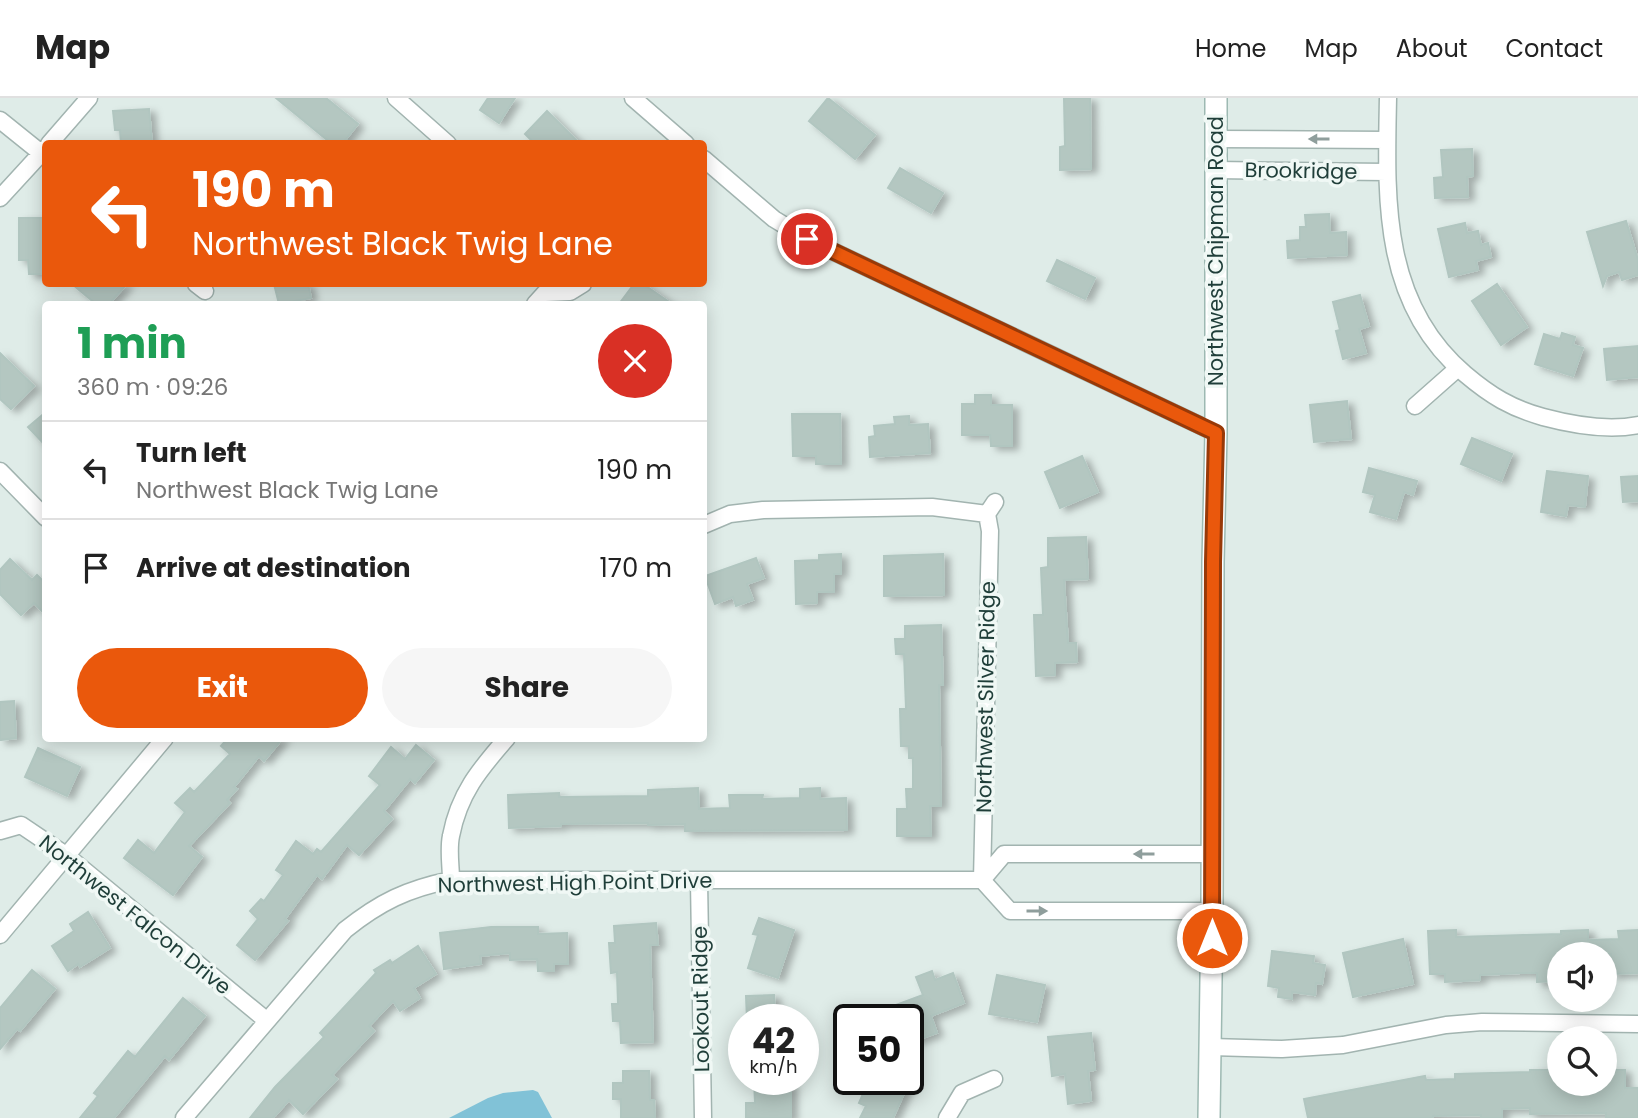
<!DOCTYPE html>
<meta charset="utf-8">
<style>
:root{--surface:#fff;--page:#f6f6f6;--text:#222;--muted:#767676;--line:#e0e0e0;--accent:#ea580c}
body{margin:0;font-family:Poppins,sans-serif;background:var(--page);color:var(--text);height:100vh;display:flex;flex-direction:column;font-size:26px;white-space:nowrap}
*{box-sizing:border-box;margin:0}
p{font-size:23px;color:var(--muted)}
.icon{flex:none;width:38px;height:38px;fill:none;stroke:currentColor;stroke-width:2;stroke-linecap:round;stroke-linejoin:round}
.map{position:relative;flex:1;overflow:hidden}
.drawer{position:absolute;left:42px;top:203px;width:665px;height:441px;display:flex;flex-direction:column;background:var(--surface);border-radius:7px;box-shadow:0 4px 18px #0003}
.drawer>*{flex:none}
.guide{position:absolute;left:42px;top:42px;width:665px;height:147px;border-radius:7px;box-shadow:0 4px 18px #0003;background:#ea580c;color:#fff;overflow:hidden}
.fabs{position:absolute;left:1547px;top:844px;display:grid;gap:14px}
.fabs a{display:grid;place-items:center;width:70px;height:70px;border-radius:50%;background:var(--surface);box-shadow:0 4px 18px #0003;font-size:35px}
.speed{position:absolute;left:728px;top:906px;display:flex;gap:14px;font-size:35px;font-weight:700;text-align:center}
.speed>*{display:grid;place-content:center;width:91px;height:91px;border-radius:50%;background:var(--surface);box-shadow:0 4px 18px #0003;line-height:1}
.speed small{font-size:18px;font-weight:400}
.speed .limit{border:4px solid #111;border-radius:10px;background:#fff;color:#111}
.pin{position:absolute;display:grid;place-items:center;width:60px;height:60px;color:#fff;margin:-30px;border:4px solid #fff;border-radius:50%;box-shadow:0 2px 7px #0007}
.me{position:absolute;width:77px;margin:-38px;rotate:0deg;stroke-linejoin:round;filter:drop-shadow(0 0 5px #0008)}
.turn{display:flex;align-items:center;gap:24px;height:147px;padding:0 35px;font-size:32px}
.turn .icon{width:91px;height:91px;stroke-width:2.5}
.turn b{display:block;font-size:49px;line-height:60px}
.round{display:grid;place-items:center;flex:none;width:74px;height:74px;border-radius:37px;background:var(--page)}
.head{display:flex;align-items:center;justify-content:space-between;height:119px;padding:0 35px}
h1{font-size:42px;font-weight:700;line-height:52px;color:#1e9e55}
.action{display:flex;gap:14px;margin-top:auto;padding:14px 35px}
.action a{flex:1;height:80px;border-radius:42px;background:var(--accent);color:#fff;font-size:28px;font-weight:700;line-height:80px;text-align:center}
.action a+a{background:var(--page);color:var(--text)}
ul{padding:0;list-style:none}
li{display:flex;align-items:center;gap:21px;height:98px;padding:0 35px;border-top:2px solid var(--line)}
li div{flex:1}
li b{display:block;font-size:26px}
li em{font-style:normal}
header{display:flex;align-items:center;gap:42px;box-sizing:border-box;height:98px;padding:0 35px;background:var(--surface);border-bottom:2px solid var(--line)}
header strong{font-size:33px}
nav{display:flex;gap:38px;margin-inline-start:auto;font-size:24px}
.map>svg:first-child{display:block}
</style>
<header>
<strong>Map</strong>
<nav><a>Home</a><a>Map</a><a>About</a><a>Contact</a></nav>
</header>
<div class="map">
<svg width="1638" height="1020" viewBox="0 0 1638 1020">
<defs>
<filter id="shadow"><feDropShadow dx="6" dy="3.5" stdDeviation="3.5" flood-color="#0004"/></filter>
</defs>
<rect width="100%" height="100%" fill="#dfece8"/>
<path fill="#81c2d7" d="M 533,992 L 538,994 L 552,1020 L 449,1020 L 488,1000 L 503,995 Z"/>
<path fill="#b4c7c1" stroke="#b1c6c0" stroke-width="2" filter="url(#shadow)" d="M 276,0 L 326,0 L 358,26 L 342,46 L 332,46 Z
M 488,0 L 515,0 L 499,25 L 480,12 Z
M 828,0 L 875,37 L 855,61 L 809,23 Z
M 1064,0 L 1090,0 L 1091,71 L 1060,72 L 1060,49 L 1065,48 Z
M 149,11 L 152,46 L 121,46 L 120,32 L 115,32 L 113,13 Z
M 547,13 L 580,46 L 535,46 L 525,36 Z
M 1472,51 L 1473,78 L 1467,79 L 1468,99 L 1435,100 L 1434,80 L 1443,79 L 1441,52 Z
M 900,70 L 943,95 L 931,115 L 888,90 Z
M 1329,116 L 1330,135 L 1346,134 L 1347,157 L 1288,160 L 1287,143 L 1300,142 L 1300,129 L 1306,129 L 1305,117 Z
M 19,120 L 46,120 L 46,176 L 29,176 L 28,162 L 19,162 Z
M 1626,123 L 1638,162 L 1638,177 L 1622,182 L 1619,174 L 1607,178 L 1603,188 L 1587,134 Z
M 1465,125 L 1467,135 L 1478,133 L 1481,147 L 1488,145 L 1491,159 L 1476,163 L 1478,172 L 1449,179 L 1438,131 Z
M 1057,162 L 1095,180 L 1085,201 L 1047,183 Z
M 72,186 L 127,186 L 109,206 L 96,206 Z
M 274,186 L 308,186 L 311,200 L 279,206 Z
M 634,186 L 643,186 L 672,206 L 619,206 Z
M 1497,186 L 1527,229 L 1501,247 L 1472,203 Z
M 1360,197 L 1369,228 L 1359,231 L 1366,255 L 1343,261 L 1336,233 L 1340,232 L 1333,204 Z
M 1562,235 L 1575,239 L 1573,247 L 1583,250 L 1573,278 L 1535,266 L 1544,236 L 1560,241 Z
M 1638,248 L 1638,279 L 1607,282 L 1604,251 Z
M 0,255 L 34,288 L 11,311 L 0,301 Z
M 975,297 L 991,297 L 991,307 L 1012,307 L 1012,348 L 991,348 L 990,337 L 962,337 L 962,306 L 975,306 Z
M 1347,303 L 1351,341 L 1314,344 L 1310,307 Z
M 46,314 L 46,348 L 28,329 Z
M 792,316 L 840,316 L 841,366 L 816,366 L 816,358 L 793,358 Z
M 909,318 L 909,327 L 928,326 L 930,355 L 870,359 L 869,339 L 875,338 L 874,328 L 895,326 L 894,319 Z
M 1472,340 L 1512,356 L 1501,383 L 1461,366 Z
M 1082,358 L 1098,394 L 1060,410 L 1045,374 Z
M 1369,370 L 1417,383 L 1413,397 L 1404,394 L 1396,421 L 1370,414 L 1375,397 L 1363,394 Z
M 1547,373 L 1588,378 L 1585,409 L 1568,407 L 1566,418 L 1541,414 Z
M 1638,378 L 1638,403 L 1623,404 L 1621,379 Z
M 1086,439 L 1088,481 L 1064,482 L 1068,545 L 1076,545 L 1077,564 L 1055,565 L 1055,577 L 1036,578 L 1034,517 L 1043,517 L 1041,470 L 1048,469 L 1048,440 Z
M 841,456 L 841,476 L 834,476 L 834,494 L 817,494 L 817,505 L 796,506 L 795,463 L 819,462 L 819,457 Z
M 943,456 L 944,497 L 884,498 L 884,458 Z
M 756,460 L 764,480 L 747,486 L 753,502 L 736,508 L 733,499 L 715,506 L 705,478 Z
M 10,461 L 32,482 L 37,477 L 46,486 L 46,517 L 34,505 L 21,517 L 0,496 L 0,472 Z
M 941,527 L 943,587 L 939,587 L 941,708 L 930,708 L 931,738 L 897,738 L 897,711 L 907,711 L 906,691 L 913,691 L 913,660 L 909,660 L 909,648 L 901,648 L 900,611 L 906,611 L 904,556 L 896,556 L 895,541 L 905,541 L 905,528 Z
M 14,603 L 16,640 L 0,642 L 0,604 Z
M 228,640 L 283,640 L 264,663 L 259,658 L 234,689 L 237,691 L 227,702 L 230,705 L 189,748 L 202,759 L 173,797 L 124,760 L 138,742 L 154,755 L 185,714 L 175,705 L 190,690 L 194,694 L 230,656 L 221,648 Z
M 416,647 L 434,662 L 415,685 L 410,681 L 384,713 L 392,721 L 359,757 L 347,747 L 322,781 L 317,777 L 285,821 L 288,823 L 255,862 L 237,847 L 258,821 L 250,813 L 261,801 L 264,803 L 283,777 L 276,772 L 296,743 L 313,756 L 317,751 L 321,754 L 380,687 L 369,678 L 391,649 L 405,661 Z
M 38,650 L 80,669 L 67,698 L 25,679 Z
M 698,690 L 699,711 L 730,710 L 729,697 L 763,697 L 762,701 L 800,700 L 800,691 L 820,690 L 820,701 L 846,700 L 847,732 L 685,733 L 685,726 L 648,727 L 648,725 L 561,726 L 561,728 L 509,730 L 508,697 L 559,695 L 559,699 L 648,698 L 648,692 Z
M 88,814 L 110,850 L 80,869 L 78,866 L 68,873 L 52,848 L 74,833 L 70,826 Z
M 759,820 L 794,832 L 778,880 L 748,870 L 758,837 L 753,836 Z
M 656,825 L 658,847 L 650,847 L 653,944 L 621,945 L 620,923 L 613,923 L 612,906 L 618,906 L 617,874 L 611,875 L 609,845 L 615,845 L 614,828 Z
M 491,829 L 538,829 L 538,836 L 567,835 L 568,866 L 554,866 L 554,873 L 538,873 L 537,861 L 510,862 L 510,855 L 480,858 L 481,866 L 444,871 L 440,835 Z
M 1456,832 L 1456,839 L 1561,836 L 1561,833 L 1588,832 L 1588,842 L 1619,841 L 1618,833 L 1638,832 L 1638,875 L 1612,876 L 1611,856 L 1559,856 L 1559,883 L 1537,884 L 1537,875 L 1521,875 L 1480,877 L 1480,882 L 1445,884 L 1445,876 L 1430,876 L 1428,833 Z
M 1403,841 L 1413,886 L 1353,899 L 1343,855 Z
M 418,848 L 436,876 L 414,890 L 420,900 L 400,913 L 393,903 L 369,928 L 374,933 L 332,977 L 337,981 L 303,1016 L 289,1002 L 273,1020 L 250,1020 L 275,989 L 324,939 L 320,935 L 376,875 L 374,872 L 390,862 L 392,865 Z
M 1272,853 L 1314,858 L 1313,865 L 1325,867 L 1322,886 L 1316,885 L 1315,897 L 1292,894 L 1292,901 L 1278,899 L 1279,890 L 1268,888 Z
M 32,872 L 55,891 L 20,933 L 17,931 L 0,951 L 0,910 Z
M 932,873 L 935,882 L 953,875 L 964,905 L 931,918 L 937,935 L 908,945 L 908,922 L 899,922 L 893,908 L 923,897 L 916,879 Z
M 997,877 L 1045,887 L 1037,924 L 989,916 Z
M 774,897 L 775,922 L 747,922 L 746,898 Z
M 183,900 L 205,918 L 169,962 L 165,958 L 114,1020 L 80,1020 L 98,998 L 94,995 L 128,953 L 135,959 Z
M 1091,935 L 1095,972 L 1088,973 L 1091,1003 L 1068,1006 L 1065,976 L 1052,978 L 1048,939 Z
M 1530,972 L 1559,972 L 1559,985 L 1605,985 L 1605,972 L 1625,972 L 1625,990 L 1638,990 L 1638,1020 L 1606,1020 L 1606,1015 L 1530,1016 L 1530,1010 L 1502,1011 L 1502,1020 L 1481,1020 L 1481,1017 L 1433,1018 L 1433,1020 L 1308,1020 L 1304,1001 L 1425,978 L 1426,982 L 1455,981 L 1455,976 L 1530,974 Z
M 623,973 L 649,973 L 650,1002 L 654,1002 L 655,1020 L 621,1020 L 621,1001 L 613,1001 L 613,985 L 623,985 Z
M 754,982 L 784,982 L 784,985 L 791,986 L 791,1020 L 746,1020 L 746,1005 L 755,1005 Z
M 869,982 L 910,982 L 893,1020 L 860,1020 L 866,1008 L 859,1005 Z"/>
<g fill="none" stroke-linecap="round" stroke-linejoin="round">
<g stroke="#a2b4b0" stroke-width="19">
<path id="street" d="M 396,0 L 448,46
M 633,0 L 686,46
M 1388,0 C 1386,100 1381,205 1465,276 C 1491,298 1511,310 1543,319 C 1573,327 1608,333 1638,327
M 0,22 L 46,59
M 1216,41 L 1387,42
M 49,46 L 89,0
M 704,61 L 774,121 L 807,141 L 1216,335
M 1215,72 L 1387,74
M 0,100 L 46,50
M 196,186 L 205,193
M 535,206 L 545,195 L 570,194 L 583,186
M 1415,308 L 1458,270
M 0,373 L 46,420
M 704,427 L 730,416 L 763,412 L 932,409 L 987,416 L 995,404
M 0,733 L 21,727 L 67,758 L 266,922
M 451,782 C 451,768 448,752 451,738 C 459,696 479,672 507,640
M 982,782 L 990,433 L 987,416
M 982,782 L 1004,756 L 1212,756
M 699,783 L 703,1020
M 0,837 L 165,640
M 1211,949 L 1282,951 L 1343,947 L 1446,927 L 1482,924 L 1638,926
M 184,1020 L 345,832 C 380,804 407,791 451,782 L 982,782 L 1010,813 L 1212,813
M 947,1020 L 962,995 L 994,981"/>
</g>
<g stroke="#9db9b2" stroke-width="24">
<path id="secondary" d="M 1209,1020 L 1212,813 L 1213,464 L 1216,335 L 1216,0"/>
</g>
<use href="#street" stroke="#fff" stroke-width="16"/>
<use href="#secondary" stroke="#fff" stroke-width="21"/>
</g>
<defs><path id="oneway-solid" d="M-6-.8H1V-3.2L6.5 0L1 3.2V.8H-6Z" transform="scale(1.75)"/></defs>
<g fill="#8f9e9c">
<use href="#oneway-solid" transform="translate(1319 41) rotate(-180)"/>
<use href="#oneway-solid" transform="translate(1144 756) rotate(-180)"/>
<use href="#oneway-solid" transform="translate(1037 813)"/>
</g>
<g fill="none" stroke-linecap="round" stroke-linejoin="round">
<g stroke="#983908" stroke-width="18">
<path id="route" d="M 807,141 L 1216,335 L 1213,464 L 1212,840"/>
</g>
<use href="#route" stroke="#ea580c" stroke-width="12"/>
</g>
<g text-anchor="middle" stroke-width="7" stroke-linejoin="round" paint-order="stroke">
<g font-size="21" fill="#1f3e39" stroke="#f0f8f5">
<text transform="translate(1301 73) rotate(1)" y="7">Brookridge</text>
<text transform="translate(1216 153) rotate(-90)" y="7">Northwest Chipman Road</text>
<text transform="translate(986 599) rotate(-89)" y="7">Northwest Silver Ridge</text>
<text transform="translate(575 785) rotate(-1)" y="7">Northwest High Point Drive</text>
<text transform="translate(135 817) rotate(39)" y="7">Northwest Falcon Drive</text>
<text transform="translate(701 901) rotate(-91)" y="7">Lookout Ridge</text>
</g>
</g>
</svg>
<div class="fabs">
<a><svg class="icon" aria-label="sound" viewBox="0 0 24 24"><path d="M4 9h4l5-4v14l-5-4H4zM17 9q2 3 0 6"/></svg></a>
<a><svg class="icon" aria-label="search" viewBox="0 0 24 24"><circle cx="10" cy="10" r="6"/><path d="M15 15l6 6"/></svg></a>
</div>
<div class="speed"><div>42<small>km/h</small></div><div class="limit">50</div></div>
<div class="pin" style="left:807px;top:141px;background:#d93025"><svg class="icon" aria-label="arrive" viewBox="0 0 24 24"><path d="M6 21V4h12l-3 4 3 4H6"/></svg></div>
<svg class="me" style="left:1212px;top:840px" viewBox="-20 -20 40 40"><circle r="17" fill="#ea580c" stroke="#fff" stroke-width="3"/><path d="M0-11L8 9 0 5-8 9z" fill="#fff"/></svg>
<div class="guide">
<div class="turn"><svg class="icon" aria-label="left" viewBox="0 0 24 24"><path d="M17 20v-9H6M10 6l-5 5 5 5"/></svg><div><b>190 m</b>Northwest Black Twig Lane</div></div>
</div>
<section class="drawer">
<div class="head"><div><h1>1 min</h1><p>360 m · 09:26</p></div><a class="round" style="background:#d93025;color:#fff"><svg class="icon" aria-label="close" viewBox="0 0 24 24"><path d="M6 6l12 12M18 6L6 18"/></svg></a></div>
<ul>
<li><svg class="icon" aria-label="left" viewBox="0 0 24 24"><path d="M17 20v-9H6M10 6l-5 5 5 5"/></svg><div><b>Turn left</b><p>Northwest Black Twig Lane</p></div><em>190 m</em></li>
<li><svg class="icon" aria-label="arrive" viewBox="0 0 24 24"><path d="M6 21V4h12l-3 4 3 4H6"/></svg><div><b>Arrive at destination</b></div><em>170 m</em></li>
</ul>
<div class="action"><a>Exit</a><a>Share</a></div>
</section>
</div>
